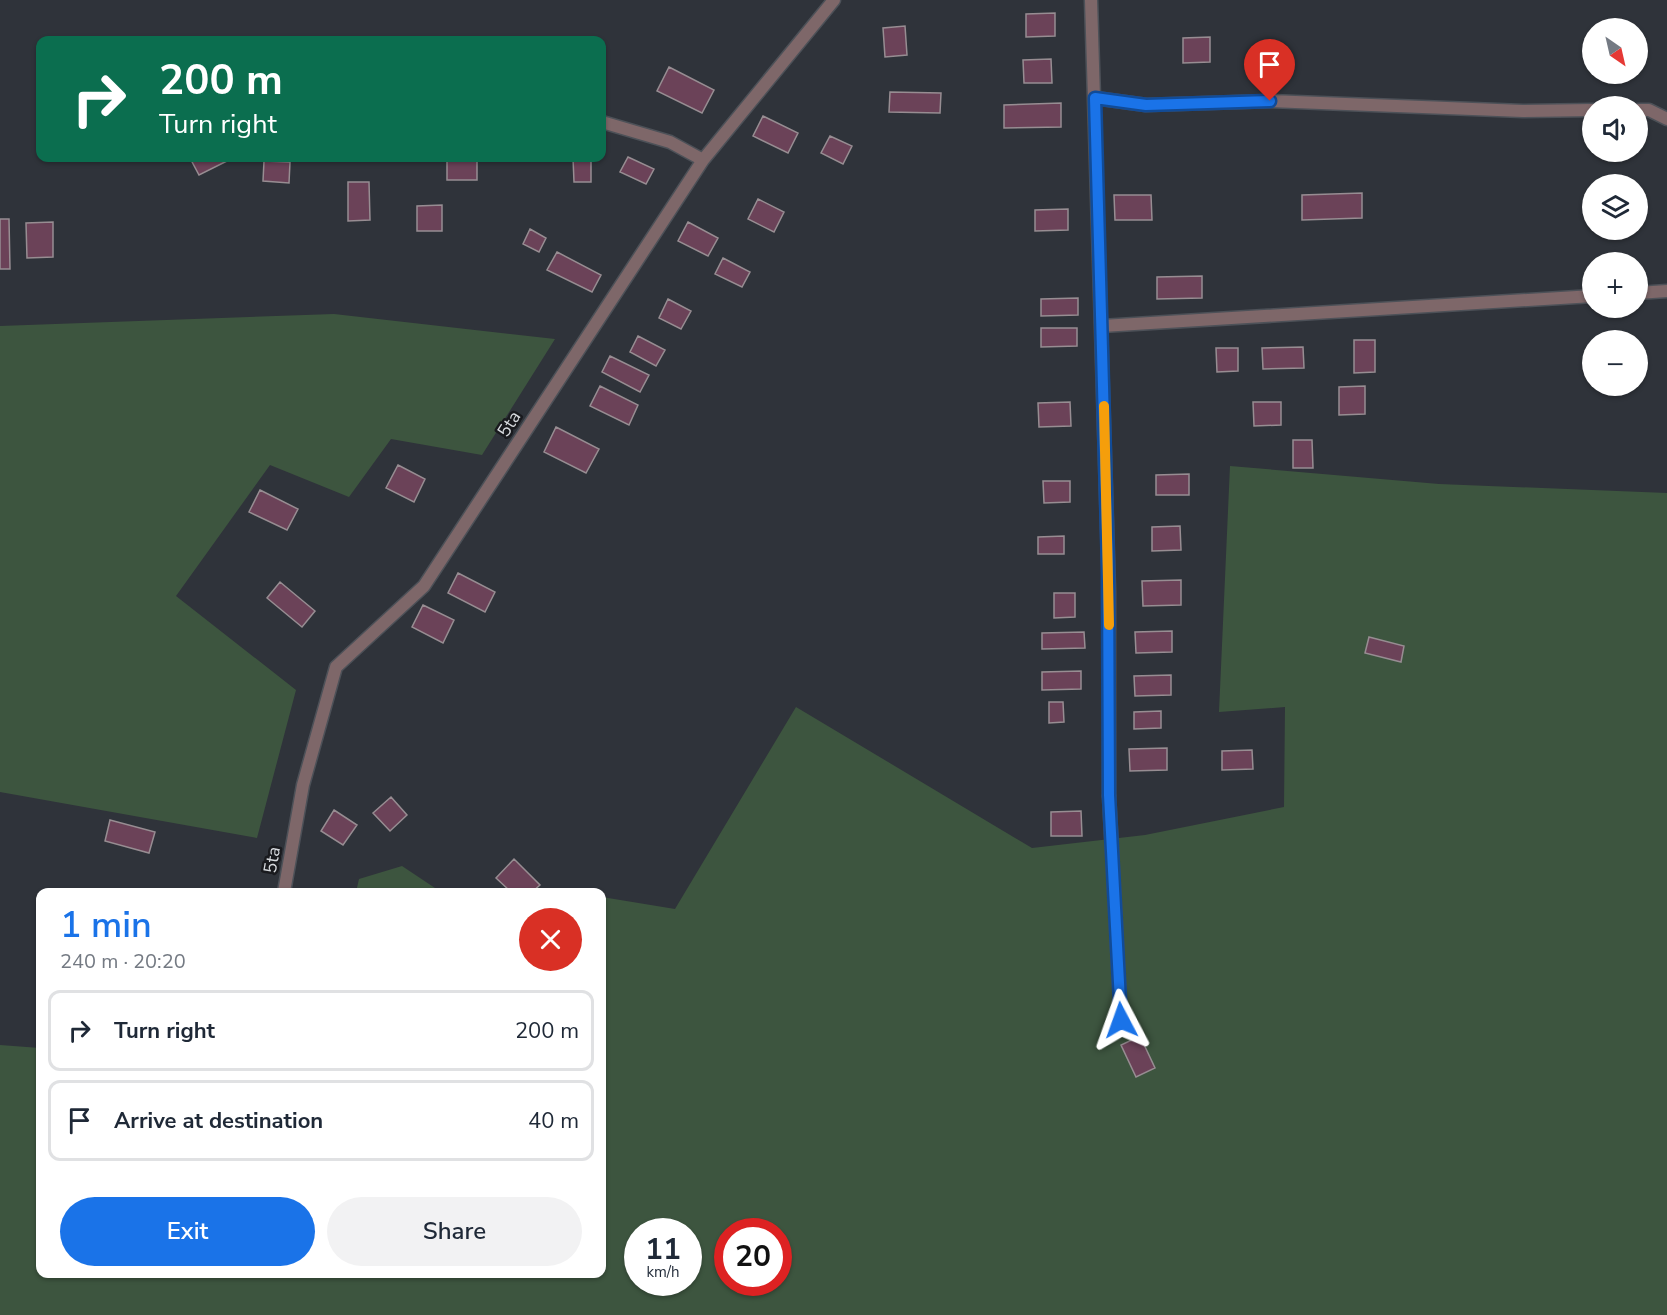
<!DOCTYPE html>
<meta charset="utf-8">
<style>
:root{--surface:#fff;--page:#f2f2f3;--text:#1f2937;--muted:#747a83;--line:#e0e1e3;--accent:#1a73e8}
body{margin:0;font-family:"Nunito Sans",sans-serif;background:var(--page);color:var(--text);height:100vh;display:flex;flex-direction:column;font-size:22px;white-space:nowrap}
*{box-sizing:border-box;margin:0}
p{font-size:20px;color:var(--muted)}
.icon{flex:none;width:33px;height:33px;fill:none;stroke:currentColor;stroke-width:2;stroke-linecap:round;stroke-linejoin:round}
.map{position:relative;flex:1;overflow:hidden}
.drawer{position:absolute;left:36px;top:888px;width:570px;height:390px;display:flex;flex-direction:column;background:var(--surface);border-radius:12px;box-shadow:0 2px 4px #0004}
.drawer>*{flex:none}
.banner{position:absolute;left:36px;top:36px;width:570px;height:126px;border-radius:12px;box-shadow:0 2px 4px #0004;background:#0b6e4f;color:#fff;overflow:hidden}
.needle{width:39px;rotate:146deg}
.fabs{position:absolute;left:1582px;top:18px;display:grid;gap:12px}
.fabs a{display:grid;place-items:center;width:66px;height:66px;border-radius:50%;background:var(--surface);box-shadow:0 2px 4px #0004;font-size:30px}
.speed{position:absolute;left:624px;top:1218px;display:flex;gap:12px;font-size:30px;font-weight:700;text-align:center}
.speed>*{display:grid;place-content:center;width:78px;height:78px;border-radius:50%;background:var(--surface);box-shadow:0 2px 4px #0004;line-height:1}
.speed small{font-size:15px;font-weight:400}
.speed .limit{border:9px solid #d22;background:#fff;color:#111}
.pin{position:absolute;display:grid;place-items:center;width:51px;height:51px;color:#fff;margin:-62px -26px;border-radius:50% 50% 50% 0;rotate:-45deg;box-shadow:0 0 6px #0007}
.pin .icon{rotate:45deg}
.me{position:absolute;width:66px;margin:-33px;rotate:356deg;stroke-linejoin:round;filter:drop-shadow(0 0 4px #0008)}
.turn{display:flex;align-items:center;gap:21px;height:126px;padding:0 24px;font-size:27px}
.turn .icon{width:78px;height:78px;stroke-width:2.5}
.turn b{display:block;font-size:42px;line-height:51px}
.round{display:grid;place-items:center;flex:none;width:63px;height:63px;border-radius:32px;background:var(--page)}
.headline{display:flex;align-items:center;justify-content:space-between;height:102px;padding:0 24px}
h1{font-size:36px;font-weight:600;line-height:45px;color:var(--accent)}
.cta{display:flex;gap:12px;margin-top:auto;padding:12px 24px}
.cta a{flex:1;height:69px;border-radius:36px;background:var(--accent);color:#fff;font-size:24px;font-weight:600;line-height:69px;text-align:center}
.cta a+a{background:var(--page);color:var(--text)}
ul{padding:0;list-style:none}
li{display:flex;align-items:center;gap:18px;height:81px;margin:0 12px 9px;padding:0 12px;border:3px solid var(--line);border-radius:12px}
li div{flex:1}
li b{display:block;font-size:22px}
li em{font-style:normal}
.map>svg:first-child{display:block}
</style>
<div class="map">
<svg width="1667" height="1315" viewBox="0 0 1667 1315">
<rect width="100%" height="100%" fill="#2f333a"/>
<path fill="#3d553f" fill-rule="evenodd" d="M 334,314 L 555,339 L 482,455 L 391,439 L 349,497 L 270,465 L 176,596 L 296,690 L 257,838 L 0,792 L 0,326 Z
M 1230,466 L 1439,484 L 1667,493 L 1667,1315 L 0,1315 L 0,1045 L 40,1048 L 40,1274 L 602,1274 L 602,897 L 675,909 L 796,707 L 1032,848 L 1145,835 L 1284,807 L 1285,707 L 1219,712 ZM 638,1232 L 688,1232 L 688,1282 L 638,1282 ZM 728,1232 L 778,1232 L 778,1282 L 728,1282 Z
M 402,866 L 441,892 L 356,892 L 359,879 Z"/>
<path fill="#6b4258" stroke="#978d92" stroke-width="1.5" d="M 1055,13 L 1055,36 L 1026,37 L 1026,14 Z
M 905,26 L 907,55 L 885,57 L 883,28 Z
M 1210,37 L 1210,62 L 1183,63 L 1183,38 Z
M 1051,59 L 1052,83 L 1024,83 L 1023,60 Z
M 669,67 L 714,90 L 702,113 L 657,91 Z
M 890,92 L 941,93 L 940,113 L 889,112 Z
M 1061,103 L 1061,127 L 1004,128 L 1004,105 Z
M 763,116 L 798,133 L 788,153 L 753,136 Z
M 830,136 L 852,146 L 843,164 L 821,153 Z
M 628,157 L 654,169 L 646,184 L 620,172 Z
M 190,158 L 230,158 L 231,159 L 199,175 Z
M 447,158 L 477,158 L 477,180 L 447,180 Z
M 573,158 L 591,158 L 591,182 L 574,182 Z
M 264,161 L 290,162 L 289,183 L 263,181 Z
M 348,182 L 369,182 L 370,220 L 348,221 Z
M 1362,193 L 1362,218 L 1302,220 L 1302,195 Z
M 1114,195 L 1151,195 L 1152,220 L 1115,220 Z
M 758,199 L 784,212 L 774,232 L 748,219 Z
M 442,205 L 442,231 L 417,231 L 417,206 Z
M 1068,209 L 1068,230 L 1035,231 L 1035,210 Z
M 0,219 L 9,219 L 10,269 L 0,269 Z
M 53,222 L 53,257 L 27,258 L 26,223 Z
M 688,222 L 718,238 L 708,256 L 678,241 Z
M 530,229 L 546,238 L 539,252 L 523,244 Z
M 557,252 L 601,275 L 592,292 L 547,270 Z
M 723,258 L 750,272 L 742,287 L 715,274 Z
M 1202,276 L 1202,298 L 1157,299 L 1157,277 Z
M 1078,298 L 1078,315 L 1041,316 L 1041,299 Z
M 668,299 L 691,311 L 681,329 L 659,318 Z
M 1041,328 L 1077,328 L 1077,346 L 1041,347 Z
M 638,336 L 665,350 L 656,366 L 630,352 Z
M 1354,340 L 1375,340 L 1375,372 L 1354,373 Z
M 1303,347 L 1304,368 L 1263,369 L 1262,348 Z
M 1216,348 L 1238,348 L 1238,371 L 1217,372 Z
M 610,356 L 649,375 L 640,392 L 602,372 Z
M 600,386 L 638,405 L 629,425 L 590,406 Z
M 1365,386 L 1365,414 L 1339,415 L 1339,387 Z
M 1070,402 L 1071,426 L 1039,427 L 1038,403 Z
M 1253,402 L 1281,402 L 1281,425 L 1254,426 Z
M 556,427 L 599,449 L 586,473 L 544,452 Z
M 1293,440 L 1312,440 L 1313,468 L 1293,468 Z
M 398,465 L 425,479 L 414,502 L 386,488 Z
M 1189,474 L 1189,495 L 1156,495 L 1156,475 Z
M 1043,481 L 1070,481 L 1070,502 L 1044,503 Z
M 260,490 L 298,509 L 287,530 L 249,512 Z
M 1180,526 L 1181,550 L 1152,551 L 1152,527 Z
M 1064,536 L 1064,554 L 1038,554 L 1038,537 Z
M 458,573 L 495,592 L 485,612 L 448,593 Z
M 1181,580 L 1181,605 L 1143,606 L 1142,581 Z
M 280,582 L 315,611 L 302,627 L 267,598 Z
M 1054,593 L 1075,593 L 1075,617 L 1054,618 Z
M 423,605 L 454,620 L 443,643 L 412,627 Z
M 1172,631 L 1172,652 L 1136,653 L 1135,632 Z
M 1084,632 L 1085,648 L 1042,649 L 1042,633 Z
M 1369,637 L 1404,646 L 1401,662 L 1365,653 Z
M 1081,671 L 1081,689 L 1042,690 L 1042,672 Z
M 1171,675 L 1171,695 L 1135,696 L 1134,676 Z
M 1049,702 L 1063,702 L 1064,722 L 1049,723 Z
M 1161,711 L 1161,728 L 1134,729 L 1134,712 Z
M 1167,748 L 1167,770 L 1130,771 L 1129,749 Z
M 1252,750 L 1253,769 L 1222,770 L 1222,751 Z
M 391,797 L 407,815 L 390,831 L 373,813 Z
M 334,810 L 357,825 L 343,845 L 321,831 Z
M 1081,811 L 1082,836 L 1051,836 L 1051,812 Z
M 110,820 L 155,832 L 149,853 L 105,841 Z
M 514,859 L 540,885 L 532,892 L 511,892 L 496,878 Z
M 1140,1036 L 1155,1068 L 1136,1077 L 1121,1045 Z"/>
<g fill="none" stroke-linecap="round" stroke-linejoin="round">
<g stroke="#4d5158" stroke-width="15">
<path id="service" d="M 1095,98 L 1146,105 L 1270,101 L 1523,111 L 1593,110
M 1638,110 L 1649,110 L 1667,119
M 1638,293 L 1667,291
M 1102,326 L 1593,296
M 1109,796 L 1121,1020"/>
</g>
<g stroke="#4d5158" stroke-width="15">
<path id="minor" d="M 1091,0 L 1109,591 L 1109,796
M 602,122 L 670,142 L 703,160
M 284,892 L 303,785 L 336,667 L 424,586 L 703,160 L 834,0"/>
</g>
<use href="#service" stroke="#7e6769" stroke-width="12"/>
<use href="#minor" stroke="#7e6769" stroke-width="12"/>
</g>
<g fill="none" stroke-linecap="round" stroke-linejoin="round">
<g stroke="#114b97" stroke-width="15">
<path id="route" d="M 1121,1020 L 1109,795 L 1108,567 L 1095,98 L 1146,105 L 1270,101"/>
</g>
<use href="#route" stroke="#1a73e8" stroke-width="10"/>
<path stroke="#f59e0b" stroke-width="10" d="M 1104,406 L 1109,625"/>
</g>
<g text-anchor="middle" stroke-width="5" stroke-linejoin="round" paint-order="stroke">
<g font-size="18" fill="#d7dade" stroke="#191a1e">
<text transform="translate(509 424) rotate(-57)" y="6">5ta</text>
<text transform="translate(272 860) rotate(-80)" y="6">5ta</text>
</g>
</g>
</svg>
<div class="fabs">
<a><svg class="needle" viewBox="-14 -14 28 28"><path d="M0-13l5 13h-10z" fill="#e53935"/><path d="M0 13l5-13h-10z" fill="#747a83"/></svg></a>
<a><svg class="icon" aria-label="sound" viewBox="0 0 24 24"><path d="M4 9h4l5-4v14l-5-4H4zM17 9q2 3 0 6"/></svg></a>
<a><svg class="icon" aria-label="layers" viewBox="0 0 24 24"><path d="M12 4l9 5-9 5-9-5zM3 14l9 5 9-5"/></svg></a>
<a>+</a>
<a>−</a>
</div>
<div class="speed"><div>11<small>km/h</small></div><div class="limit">20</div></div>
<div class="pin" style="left:1270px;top:101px;background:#d93025"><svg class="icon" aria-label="arrive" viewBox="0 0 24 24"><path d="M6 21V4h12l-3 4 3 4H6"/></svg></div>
<svg class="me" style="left:1121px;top:1020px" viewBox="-20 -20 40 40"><path d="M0-17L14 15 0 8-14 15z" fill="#1a73e8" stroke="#fff" stroke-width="4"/></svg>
<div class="banner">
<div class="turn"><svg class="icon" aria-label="right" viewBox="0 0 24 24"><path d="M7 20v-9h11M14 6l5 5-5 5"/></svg><div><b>200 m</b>Turn right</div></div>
</div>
<section class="drawer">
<div class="headline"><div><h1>1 min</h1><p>240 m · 20:20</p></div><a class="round" style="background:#d93025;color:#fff"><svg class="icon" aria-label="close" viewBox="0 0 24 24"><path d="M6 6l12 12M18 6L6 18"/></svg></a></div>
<ul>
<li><svg class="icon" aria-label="right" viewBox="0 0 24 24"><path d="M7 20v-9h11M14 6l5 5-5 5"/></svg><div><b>Turn right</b></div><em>200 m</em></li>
<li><svg class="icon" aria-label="arrive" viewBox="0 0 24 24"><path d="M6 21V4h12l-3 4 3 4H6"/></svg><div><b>Arrive at destination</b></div><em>40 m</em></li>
</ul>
<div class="cta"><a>Exit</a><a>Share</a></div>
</section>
</div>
